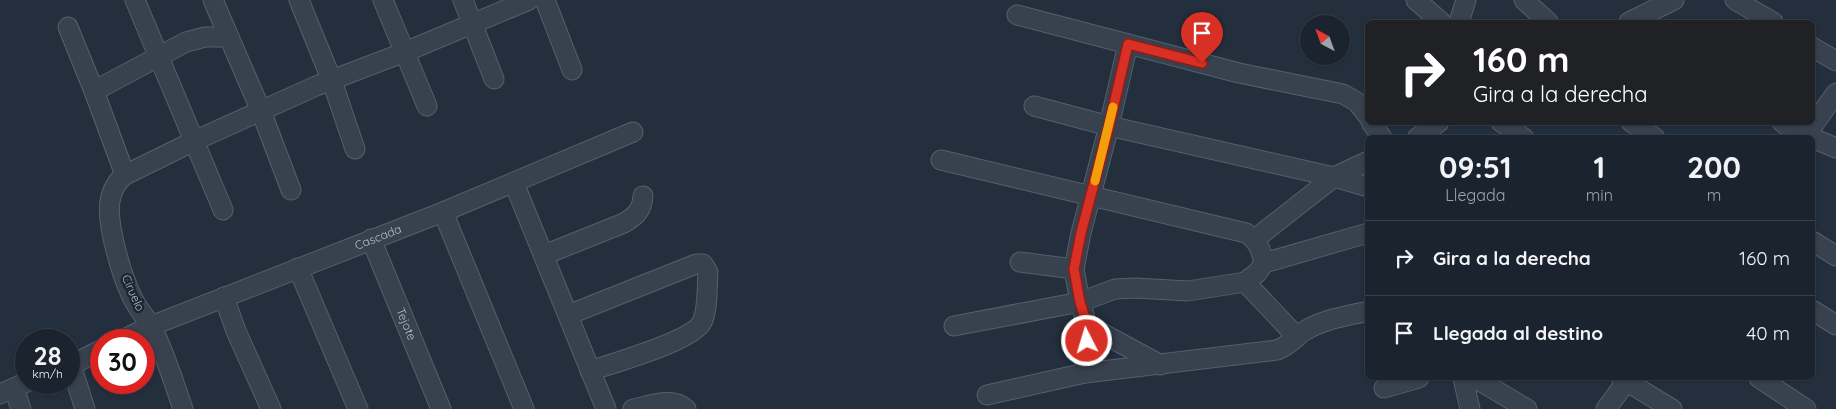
<!DOCTYPE html>
<html lang="es">
<style>
:root{--surface:#1b232e;--page:#242b36;--text:#f1f3f6;--muted:#a0a4aa;--line:#39404a}
body{margin:0;font-family:Quicksand,sans-serif;background:var(--page);color:var(--text);height:100vh;display:flex;flex-direction:column;font-size:19px;white-space:nowrap}
*{box-sizing:border-box;margin:0}
p{font-size:16px;color:var(--muted)}
.icon{flex:none;width:28px;height:28px;fill:none;stroke:currentColor;stroke-width:2;stroke-linecap:round;stroke-linejoin:round}
.map{position:relative;flex:1;overflow:hidden}
.drawer{position:absolute;left:1365px;top:135px;width:450px;height:245px;display:flex;flex-direction:column;background:var(--surface);border-radius:8px;box-shadow:0 1px 4px #0004,0 0 0 1px var(--line)}
.drawer>*{flex:none}
.hud{position:absolute;left:1365px;top:20px;width:450px;height:105px;border-radius:8px;box-shadow:0 1px 4px #0004,0 0 0 1px var(--line);background:#202124;color:#fff;overflow:hidden}
.needle{width:32px;rotate:319deg}
.fabs{position:absolute;left:1300px;top:15px;display:grid;gap:10px}
.fabs a{display:grid;place-items:center;width:50px;height:50px;border-radius:50%;background:var(--surface);box-shadow:0 1px 4px #0004,0 0 0 1px var(--line);font-size:25px}
.speed{position:absolute;left:15px;top:329px;display:flex;gap:10px;font-size:25px;font-weight:700;text-align:center}
.speed>*{display:grid;place-content:center;width:65px;height:65px;border-radius:50%;background:var(--surface);box-shadow:0 1px 4px #0004,0 0 0 1px var(--line);line-height:1}
.speed small{font-size:12px;font-weight:400}
.speed .limit{border:8px solid #d22;background:#fff;color:#111}
.pin{position:absolute;display:grid;place-items:center;width:42px;height:42px;color:#fff;margin:-51px -21px;border-radius:50% 50% 50% 0;rotate:-45deg;box-shadow:0 0 5px #0007}
.pin .icon{rotate:45deg}
.me{position:absolute;width:55px;margin:-28px;rotate:355deg;stroke-linejoin:round;filter:drop-shadow(0 0 4px #0008)}
.turn{display:flex;align-items:center;gap:18px;height:105px;padding:0 25px;font-size:22px}
.turn .icon{width:65px;height:65px;stroke-width:2.5}
.turn b{display:block;font-size:35px;line-height:42px}
.eta{display:flex;justify-content:space-evenly;align-items:center;height:85px;text-align:center}
.eta b{font-size:30px;font-weight:800;line-height:35px}
ul{padding:0;list-style:none}
li{display:flex;align-items:center;gap:15px;height:75px;padding:0 25px;border-top:1px solid var(--line)}
li div{flex:1}
li b{display:block;font-size:19px}
li em{font-style:normal}
.map>svg:first-child{display:block}
</style>
<div class="map">
<svg width="1836" height="409" viewBox="0 0 1836 409">
<rect width="100%" height="100%" fill="#242f3e"/>
<g fill="none" stroke-linecap="round" stroke-linejoin="round">
<g stroke="#565f6c" stroke-width="21">
<g id="minor">
<path d="M 135,0 L 223,210"/>
<path d="M 213,0 L 261,111 L 291,190"/>
<path d="M 299,0 L 332,81 L 355,149"/>
<path d="M 383,0 L 427,106"/>
<path d="M 463,0 L 494,79"/>
<path d="M 545,0 L 572,70"/>
<path d="M 1416,0 L 1441,22"/>
<path d="M 1524,0 L 1548,22"/>
<path d="M 1735,0 L 1773,22"/>
<path d="M 1017,15 L 1239,73 L 1343,94 L 1357,102 L 1368,116"/>
<path d="M 1459,22 L 1466,0"/>
<path d="M 1629,22 L 1674,0"/>
<path d="M 68,27 L 94,91 L 125,175"/>
<path d="M 1812,47 L 1836,61"/>
<path d="M 94,91 L 186,42 L 205,37 L 229,37"/>
<path d="M 1034,106 L 1109,126 L 1334,177 L 1368,187"/>
<path d="M 1371,122 L 1382,138"/>
<path d="M 1501,122 L 1524,138"/>
<path d="M 1631,122 L 1655,138"/>
<path d="M 1782,122 L 1791,129 L 1836,148"/>
<path d="M 1417,138 L 1439,122"/>
<path d="M 1804,138 L 1836,93"/>
<path d="M 941,160 L 1246,233 C 1258,241 1261,249 1264,263"/>
<path d="M 514,183 L 606,409"/>
<path d="M 443,212 L 524,409"/>
<path id="s1" d="M 371,239 L 441,409"/>
<path d="M 1255,239 L 1334,177 L 1368,161"/>
<path d="M 1812,241 L 1836,256"/>
<path d="M 544,255 L 624,223 C 636,216 642,210 643,196"/>
<path d="M 1020,262 L 1074,269 L 1080,302 L 1087,325 L 1085,373"/>
<path d="M 298,268 L 358,409"/>
<path d="M 1074,269 L 1081,233 L 1109,126 L 1128,44"/>
<path d="M 1245,282 L 1297,337"/>
<path d="M 224,297 L 236,331 L 271,409"/>
<path d="M 1812,310 L 1836,325"/>
<path d="M 568,315 L 696,264 L 703,264 L 708,272 C 707,286 708,310 702,322 C 693,341 613,363 590,371"/>
<path d="M 1087,325 L 1161,365"/>
<path d="M 954,326 L 1080,302 L 1115,289 L 1135,288 L 1188,291 L 1245,282 L 1257,273 L 1264,263 L 1368,233"/>
<path id="s2" d="M 122,340 L 151,326 L 443,212 L 633,132"/>
<path d="M 71,365 L 85,409"/>
<path d="M 69,366 L 101,350"/>
<path d="M 1463,378 L 1470,409"/>
<path d="M 1475,378 L 1527,409"/>
<path d="M 1621,378 L 1672,409"/>
<path d="M 1759,378 L 1806,409"/>
<path d="M 14,388 L 21,409"/>
<path d="M 1384,388 L 1419,378"/>
<path d="M 0,394 L 27,382"/>
<path d="M 987,395 L 1085,373 L 1277,350 C 1291,345 1294,337 1306,330 C 1324,319 1348,316 1368,311"/>
<path d="M 183,409 C 174,383 164,350 151,326 C 145,316 137,308 132,297 C 122,276 106,224 110,201 C 112,190 117,181 125,175 L 194,141 L 316,86 L 405,52 L 529,0"/>
<path d="M 633,409 C 649,406 672,396 686,409"/>
<path d="M 1606,409 L 1629,378"/>
</g>
</g>
<use href="#minor" stroke="#38414e" stroke-width="19"/>
</g>
<g fill="none" stroke-linecap="round" stroke-linejoin="round">
<g stroke="#8d1f18" stroke-width="12">
<path id="route" d="M 1087,341 L 1087,325 L 1080,302 L 1074,269 L 1081,233 L 1109,126 L 1128,44 L 1202,63"/>
</g>
<use href="#route" stroke="#d93025" stroke-width="9"/>
<path stroke="#f59e0b" stroke-width="9" d="M 1095,181 L 1113,107"/>
</g>
<g text-anchor="middle" stroke-width="5" stroke-linejoin="round" paint-order="stroke">
<g font-size="12" fill="#b4bcc9" stroke="#1d2633">
<text dy="4" stroke="none"><textPath href="#s2" startOffset="276">Cascada</textPath></text>
<text transform="translate(133 293) rotate(66)" y="4">Ciruelo</text>
<text dy="4" stroke="none"><textPath href="#s1" startOffset="92">Tejote</textPath></text>
</g>
</g>
</svg>
<div class="fabs">
<a><svg class="needle" viewBox="-14 -14 28 28"><path d="M0-13l5 13h-10z" fill="#e53935"/><path d="M0 13l5-13h-10z" fill="#a0a4aa"/></svg></a>
</div>
<div class="speed"><div>28<small>km/h</small></div><div class="limit">30</div></div>
<div class="pin" style="left:1202px;top:63px;background:#d93025"><svg class="icon" aria-label="arrive" viewBox="0 0 24 24"><path d="M6 21V4h12l-3 4 3 4H6"/></svg></div>
<svg class="me" style="left:1087px;top:341px" viewBox="-20 -20 40 40"><circle r="17" fill="#d93025" stroke="#fff" stroke-width="3"/><path d="M0-11L8 9 0 5-8 9z" fill="#fff"/></svg>
<div class="hud">
<div class="turn"><svg class="icon" aria-label="right" viewBox="0 0 24 24"><path d="M7 20v-9h11M14 6l5 5-5 5"/></svg><div><b>160 m</b>Gira a la derecha</div></div>
</div>
<section class="drawer">
<div class="eta">
<div><b>09:51</b><p>Llegada</p></div>
<div><b>1</b><p>min</p></div>
<div><b>200</b><p>m</p></div>
</div>
<ul>
<li><svg class="icon" aria-label="right" viewBox="0 0 24 24"><path d="M7 20v-9h11M14 6l5 5-5 5"/></svg><div><b>Gira a la derecha</b></div><em>160 m</em></li>
<li><svg class="icon" aria-label="arrive" viewBox="0 0 24 24"><path d="M6 21V4h12l-3 4 3 4H6"/></svg><div><b>Llegada al destino</b></div><em>40 m</em></li>
</ul>
</section>
</div>
